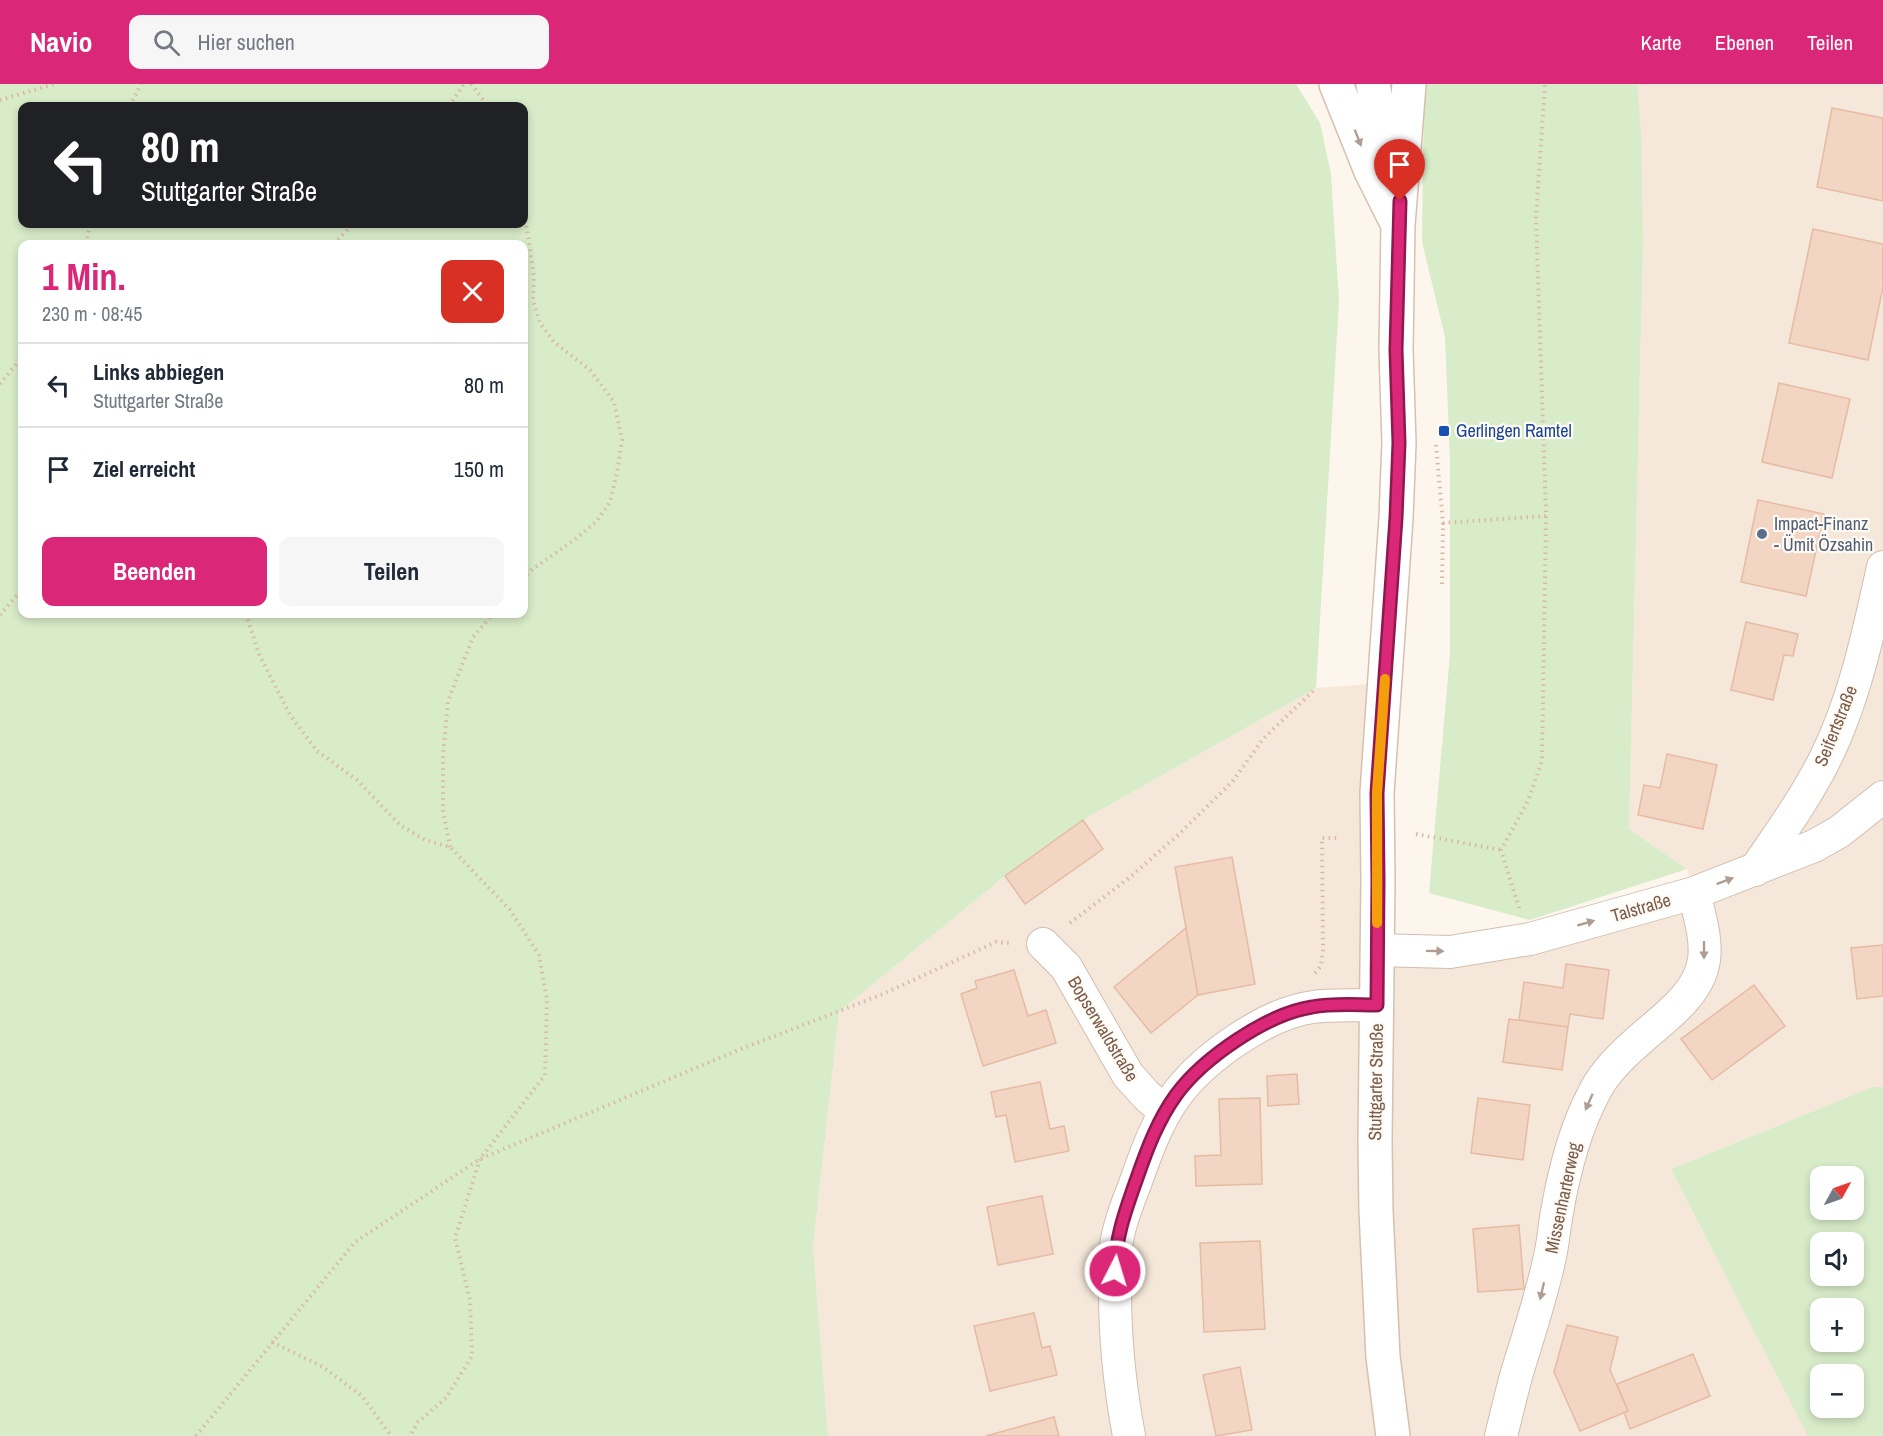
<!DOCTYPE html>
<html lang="de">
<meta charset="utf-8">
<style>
:root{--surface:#fff;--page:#f6f6f7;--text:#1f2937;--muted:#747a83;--line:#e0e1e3;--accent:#db2777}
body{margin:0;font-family:"Archivo Narrow",sans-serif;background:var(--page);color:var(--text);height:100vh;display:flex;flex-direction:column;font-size:22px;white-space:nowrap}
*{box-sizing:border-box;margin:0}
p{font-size:20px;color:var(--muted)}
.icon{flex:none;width:33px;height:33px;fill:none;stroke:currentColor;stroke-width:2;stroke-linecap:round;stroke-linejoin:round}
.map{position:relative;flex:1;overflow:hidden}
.sheet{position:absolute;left:18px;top:156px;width:510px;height:378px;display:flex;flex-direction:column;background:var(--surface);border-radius:12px;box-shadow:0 3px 9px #0003}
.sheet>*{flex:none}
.top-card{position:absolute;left:18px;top:18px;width:510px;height:126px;border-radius:12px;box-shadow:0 3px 9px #0003;background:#202124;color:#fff;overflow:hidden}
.needle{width:39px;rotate:50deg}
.buttons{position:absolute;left:1810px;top:1082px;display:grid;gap:12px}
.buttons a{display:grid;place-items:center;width:54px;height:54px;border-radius:12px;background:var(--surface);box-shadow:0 3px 9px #0003;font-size:30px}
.pin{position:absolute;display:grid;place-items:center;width:51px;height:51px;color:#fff;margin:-62px -26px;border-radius:50% 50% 50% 0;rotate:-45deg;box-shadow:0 0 6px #0007}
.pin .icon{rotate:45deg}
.me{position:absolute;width:66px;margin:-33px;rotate:5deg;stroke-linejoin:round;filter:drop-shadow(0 0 4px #0008)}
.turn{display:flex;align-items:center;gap:21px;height:126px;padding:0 24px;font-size:27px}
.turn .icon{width:78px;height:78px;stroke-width:2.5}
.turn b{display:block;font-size:42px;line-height:51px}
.round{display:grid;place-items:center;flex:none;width:63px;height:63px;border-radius:12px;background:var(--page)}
.headline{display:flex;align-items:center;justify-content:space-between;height:102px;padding:0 24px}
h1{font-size:36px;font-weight:700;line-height:45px;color:var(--accent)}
.action{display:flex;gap:12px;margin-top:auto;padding:12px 24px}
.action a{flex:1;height:69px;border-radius:12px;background:var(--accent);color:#fff;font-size:24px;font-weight:700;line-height:69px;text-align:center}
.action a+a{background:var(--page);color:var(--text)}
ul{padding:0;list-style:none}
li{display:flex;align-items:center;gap:18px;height:84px;padding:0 24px;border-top:2px solid var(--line)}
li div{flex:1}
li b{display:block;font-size:22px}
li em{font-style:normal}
header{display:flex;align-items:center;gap:36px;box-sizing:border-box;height:84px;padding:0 30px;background:var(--accent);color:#fff}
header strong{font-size:28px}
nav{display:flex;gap:33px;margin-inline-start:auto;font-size:21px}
.search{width:420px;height:54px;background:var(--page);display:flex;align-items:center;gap:15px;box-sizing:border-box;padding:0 21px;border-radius:12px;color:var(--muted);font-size:22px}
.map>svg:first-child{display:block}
</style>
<header>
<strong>Navio</strong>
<div class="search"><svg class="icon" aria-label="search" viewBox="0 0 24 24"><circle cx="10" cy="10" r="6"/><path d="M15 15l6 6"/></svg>Hier suchen</div>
<nav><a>Karte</a><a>Ebenen</a><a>Teilen</a></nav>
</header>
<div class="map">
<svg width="1883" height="1352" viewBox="0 0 1883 1352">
<rect width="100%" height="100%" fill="#fdf6ec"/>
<path fill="#f5e8da" d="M 1619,0 L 1883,0 L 1883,1003 L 1873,1003 L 1671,1085 L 1809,1352 L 828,1352 L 813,1162 L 839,928 L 1005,792 L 1083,736 L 1316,604 L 1385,599 L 1377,866 L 1450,868 L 1694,809 L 1687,785 L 1629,745 L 1643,161 Z"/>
<path fill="#d8ecc9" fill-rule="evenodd" d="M 0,0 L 1296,0 L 1320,39 L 1331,90 L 1339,217 L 1316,604 L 1083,736 L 1005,792 L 839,928 L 813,1162 L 828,1352 L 0,1352 ZM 22,22 L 524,22 L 524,140 L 22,140 ZM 22,160 L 524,160 L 524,530 L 22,530 Z
M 1424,0 L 1637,0 L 1641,49 L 1643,161 L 1629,745 L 1687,785 L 1530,836 L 1429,809 L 1450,570 L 1450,378 L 1445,253 L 1422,158 Z
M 1873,1003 L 1883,1003 L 1883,1352 L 1808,1352 L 1671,1085 ZM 1821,1092 L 1854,1092 L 1854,1125 L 1821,1125 ZM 1821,1158 L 1854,1158 L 1854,1191 L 1821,1191 ZM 1821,1224 L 1854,1224 L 1854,1257 L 1821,1257 ZM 1821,1290 L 1854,1290 L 1854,1323 L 1821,1323 Z"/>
<path fill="#f3d5c3" stroke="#e6bba3" stroke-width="1.5" d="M 1832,24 L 1883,34 L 1883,117 L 1817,103 Z
M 1813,145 L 1883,160 L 1883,203 L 1868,276 L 1789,259 Z
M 1779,299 L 1850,315 L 1832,394 L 1762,378 Z
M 1758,416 L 1824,430 L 1806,512 L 1741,498 Z
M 1746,538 L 1798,550 L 1793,572 L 1784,571 L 1773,616 L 1731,606 Z
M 1667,670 L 1717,681 L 1703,745 L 1638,731 L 1644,701 L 1660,704 Z
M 1083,736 L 1103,765 L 1025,820 L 1005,792 Z
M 1232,773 L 1255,900 L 1198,911 L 1175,783 Z
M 1186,844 L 1198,911 L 1151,949 L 1114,903 Z
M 1883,861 L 1883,912 L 1857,915 L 1851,864 Z
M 1566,880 L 1609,886 L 1603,935 L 1570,930 L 1568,943 L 1519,936 L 1524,898 L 1563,904 Z
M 1014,886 L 1028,932 L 1046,926 L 1056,959 L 983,982 L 961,910 L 977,904 L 975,897 Z
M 1754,901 L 1785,942 L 1712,996 L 1681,955 Z
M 1509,935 L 1568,943 L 1562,986 L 1503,978 Z
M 1297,990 L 1299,1020 L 1268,1022 L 1267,992 Z
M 1040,998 L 1050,1045 L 1064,1042 L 1069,1067 L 1015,1078 L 1006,1031 L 996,1033 L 991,1008 Z
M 1260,1014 L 1262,1100 L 1196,1102 L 1195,1072 L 1221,1071 L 1219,1015 Z
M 1478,1014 L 1530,1021 L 1523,1076 L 1471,1069 Z
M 1042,1112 L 1053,1170 L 998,1181 L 987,1123 Z
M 1519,1141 L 1524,1205 L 1478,1208 L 1473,1145 Z
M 1260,1157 L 1265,1245 L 1204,1248 L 1200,1159 Z
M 1034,1229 L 1042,1264 L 1050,1262 L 1057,1291 L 990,1307 L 974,1242 Z
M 1567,1241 L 1618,1253 L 1610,1286 L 1628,1327 L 1580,1347 L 1554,1288 Z
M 1693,1270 L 1710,1312 L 1630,1345 L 1624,1328 L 1628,1327 L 1617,1300 Z
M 1240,1283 L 1252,1346 L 1216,1352 L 1203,1291 Z
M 1054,1333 L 1059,1352 L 986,1352 Z"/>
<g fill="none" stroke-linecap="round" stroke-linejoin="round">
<g stroke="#d1beb0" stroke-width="34">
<path id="minor" d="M 1755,786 C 1780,749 1807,712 1826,673 C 1855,614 1869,547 1883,483
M 1043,860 L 1066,883 L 1128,991 L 1146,1011 L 1165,1028
M 1377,866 L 1450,868 L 1530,855 L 1694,809 L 1814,762 L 1839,748 L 1883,713
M 1129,1352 C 1120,1304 1115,1255 1115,1207 C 1115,1195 1114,1182 1115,1170 C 1117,1146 1126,1123 1135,1100 C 1146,1069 1157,1037 1177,1010 C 1205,973 1267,929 1313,923 C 1333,920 1356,922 1377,921
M 1501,1352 C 1507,1329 1512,1305 1519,1282 C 1530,1247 1541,1213 1549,1177 C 1553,1161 1554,1144 1557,1128 C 1564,1088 1574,1047 1593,1011 C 1602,991 1620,973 1636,959 C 1661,936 1699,912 1704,876 C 1707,854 1699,830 1694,809"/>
</g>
<g stroke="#d6c0b0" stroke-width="36">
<path id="secondary" d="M 1336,0 L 1371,87 L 1398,141
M 1373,0 L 1390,95
M 1393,1352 L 1383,1273 L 1376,1127 L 1375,1058 L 1378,796 L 1377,709 L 1396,434 L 1399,359 L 1396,266 L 1398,141 L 1409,0"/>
</g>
<path stroke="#d9b8a5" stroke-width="4" stroke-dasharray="1.5 4.5" stroke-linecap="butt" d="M 471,0 L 488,22
M 0,16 L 54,0
M 130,22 L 141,0
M 449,22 L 464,0
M 524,130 L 529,157 L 534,193 L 533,216 L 540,239 L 554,258 L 590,286 L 614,318 L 622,356 L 617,389 L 610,418 L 597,437 L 577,454 L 530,487 L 524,494
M 86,160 L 90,140
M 334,160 L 353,140
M 0,300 L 22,273
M 1436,361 L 1443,439 L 1546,432
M 1442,500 L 1443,439
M 246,530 L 259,570 L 290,631 L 317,667 L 357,696 L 400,741 L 425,756 L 450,763 L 510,826 L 539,871 L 547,916 L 545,991 L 480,1075 L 455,1154 L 470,1216 L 472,1272 L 446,1314 L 418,1338 L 410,1352
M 0,531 L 22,505
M 1416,750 L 1501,766
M 450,763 L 443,726 L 443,672 L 448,617 L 473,553 L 493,530
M 1519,824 L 1501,766 L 1528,717 L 1542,677 L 1546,432 L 1536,133 L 1545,0
M 1070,839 L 1129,794 L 1178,751 L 1232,698 L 1263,655 L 1316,604
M 1315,889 L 1321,882 L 1323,866 L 1322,754 L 1339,754
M 272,1258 L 323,1283 L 362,1312 L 391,1352
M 196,1352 L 355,1158 L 480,1075 L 736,967 L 883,910 L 996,858 L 1009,859"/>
<use href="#minor" stroke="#fff" stroke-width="32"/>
<use href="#secondary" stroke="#fff" stroke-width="33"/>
</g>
<defs><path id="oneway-solid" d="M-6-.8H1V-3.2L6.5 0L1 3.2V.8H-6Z" transform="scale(1.5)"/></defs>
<g fill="#af9d94">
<use href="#oneway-solid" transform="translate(1358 54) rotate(69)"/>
<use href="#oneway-solid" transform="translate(1725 797) rotate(-21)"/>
<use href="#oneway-solid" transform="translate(1586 839) rotate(-16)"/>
<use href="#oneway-solid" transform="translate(1704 866) rotate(90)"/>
<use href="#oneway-solid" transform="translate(1435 867) rotate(1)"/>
<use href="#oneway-solid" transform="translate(1589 1018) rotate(114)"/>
<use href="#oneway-solid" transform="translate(1542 1207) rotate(103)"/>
</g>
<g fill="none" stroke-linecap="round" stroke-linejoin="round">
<g stroke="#8e194d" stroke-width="15">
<path id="route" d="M 1115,1187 C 1115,1154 1126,1125 1137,1094 C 1147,1065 1158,1036 1176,1011 C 1203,974 1267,930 1312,923 C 1333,919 1356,921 1377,921 L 1378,796 L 1377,709 L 1396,434 L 1399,359 L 1396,266 L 1400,117"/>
</g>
<use href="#route" stroke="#db2777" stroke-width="10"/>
<path stroke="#f59e0b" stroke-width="10" d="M 1377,839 L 1377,709 L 1385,595"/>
</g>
<rect fill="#1a4fb4" stroke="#fffaf3" stroke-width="2" x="1438" y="341" width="12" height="12" rx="3"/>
<circle fill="#5c6f8a" stroke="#fffaf3" stroke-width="2" cx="1762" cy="450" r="6"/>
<g text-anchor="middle" stroke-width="4.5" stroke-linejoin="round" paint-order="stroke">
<g font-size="18" fill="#164399" stroke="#fffaf3" text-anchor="start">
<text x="1456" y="353">Gerlingen Ramtel</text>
</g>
<g font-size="18" fill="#4e5e75" stroke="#fffaf3" text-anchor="start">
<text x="1774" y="446">Impact-Finanz<tspan x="1774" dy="21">- Ümit Özsahin</tspan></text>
</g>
<g font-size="18" fill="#7a5c4d" stroke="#fffaf3">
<text transform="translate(1836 642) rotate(-68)" y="6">Seifertstraße</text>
<text transform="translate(1641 824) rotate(-16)" y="6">Talstraße</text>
<text transform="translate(1103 945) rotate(59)" y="6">Bopserwaldstraße</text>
<text transform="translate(1376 998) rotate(-89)" y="6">Stuttgarter Straße</text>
<text transform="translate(1563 1114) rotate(-78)" y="6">Missenharterweg</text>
</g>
</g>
</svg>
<div class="buttons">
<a><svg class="needle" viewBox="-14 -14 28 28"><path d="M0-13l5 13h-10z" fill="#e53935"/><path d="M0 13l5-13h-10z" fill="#747a83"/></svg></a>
<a><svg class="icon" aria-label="sound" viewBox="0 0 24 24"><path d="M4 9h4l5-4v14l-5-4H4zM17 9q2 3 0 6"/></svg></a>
<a>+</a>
<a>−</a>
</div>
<div class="pin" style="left:1400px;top:117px;background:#d93025"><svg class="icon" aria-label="arrive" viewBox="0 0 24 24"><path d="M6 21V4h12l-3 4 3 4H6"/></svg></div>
<svg class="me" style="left:1115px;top:1187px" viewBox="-20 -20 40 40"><circle r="17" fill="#db2777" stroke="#fff" stroke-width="3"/><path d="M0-11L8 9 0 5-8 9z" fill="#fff"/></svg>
<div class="top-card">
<div class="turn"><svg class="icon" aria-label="left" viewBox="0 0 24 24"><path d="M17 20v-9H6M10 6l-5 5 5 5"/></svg><div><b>80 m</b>Stuttgarter Straße</div></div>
</div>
<section class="sheet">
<div class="headline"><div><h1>1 Min.</h1><p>230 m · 08:45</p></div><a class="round" style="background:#d93025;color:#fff"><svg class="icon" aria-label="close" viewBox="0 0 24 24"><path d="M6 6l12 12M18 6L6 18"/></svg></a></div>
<ul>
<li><svg class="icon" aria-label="left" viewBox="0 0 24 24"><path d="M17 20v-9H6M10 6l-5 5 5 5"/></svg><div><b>Links abbiegen</b><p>Stuttgarter Straße</p></div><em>80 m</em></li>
<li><svg class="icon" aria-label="arrive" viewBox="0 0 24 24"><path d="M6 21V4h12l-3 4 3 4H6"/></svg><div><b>Ziel erreicht</b></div><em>150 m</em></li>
</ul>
<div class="action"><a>Beenden</a><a>Teilen</a></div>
</section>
</div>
